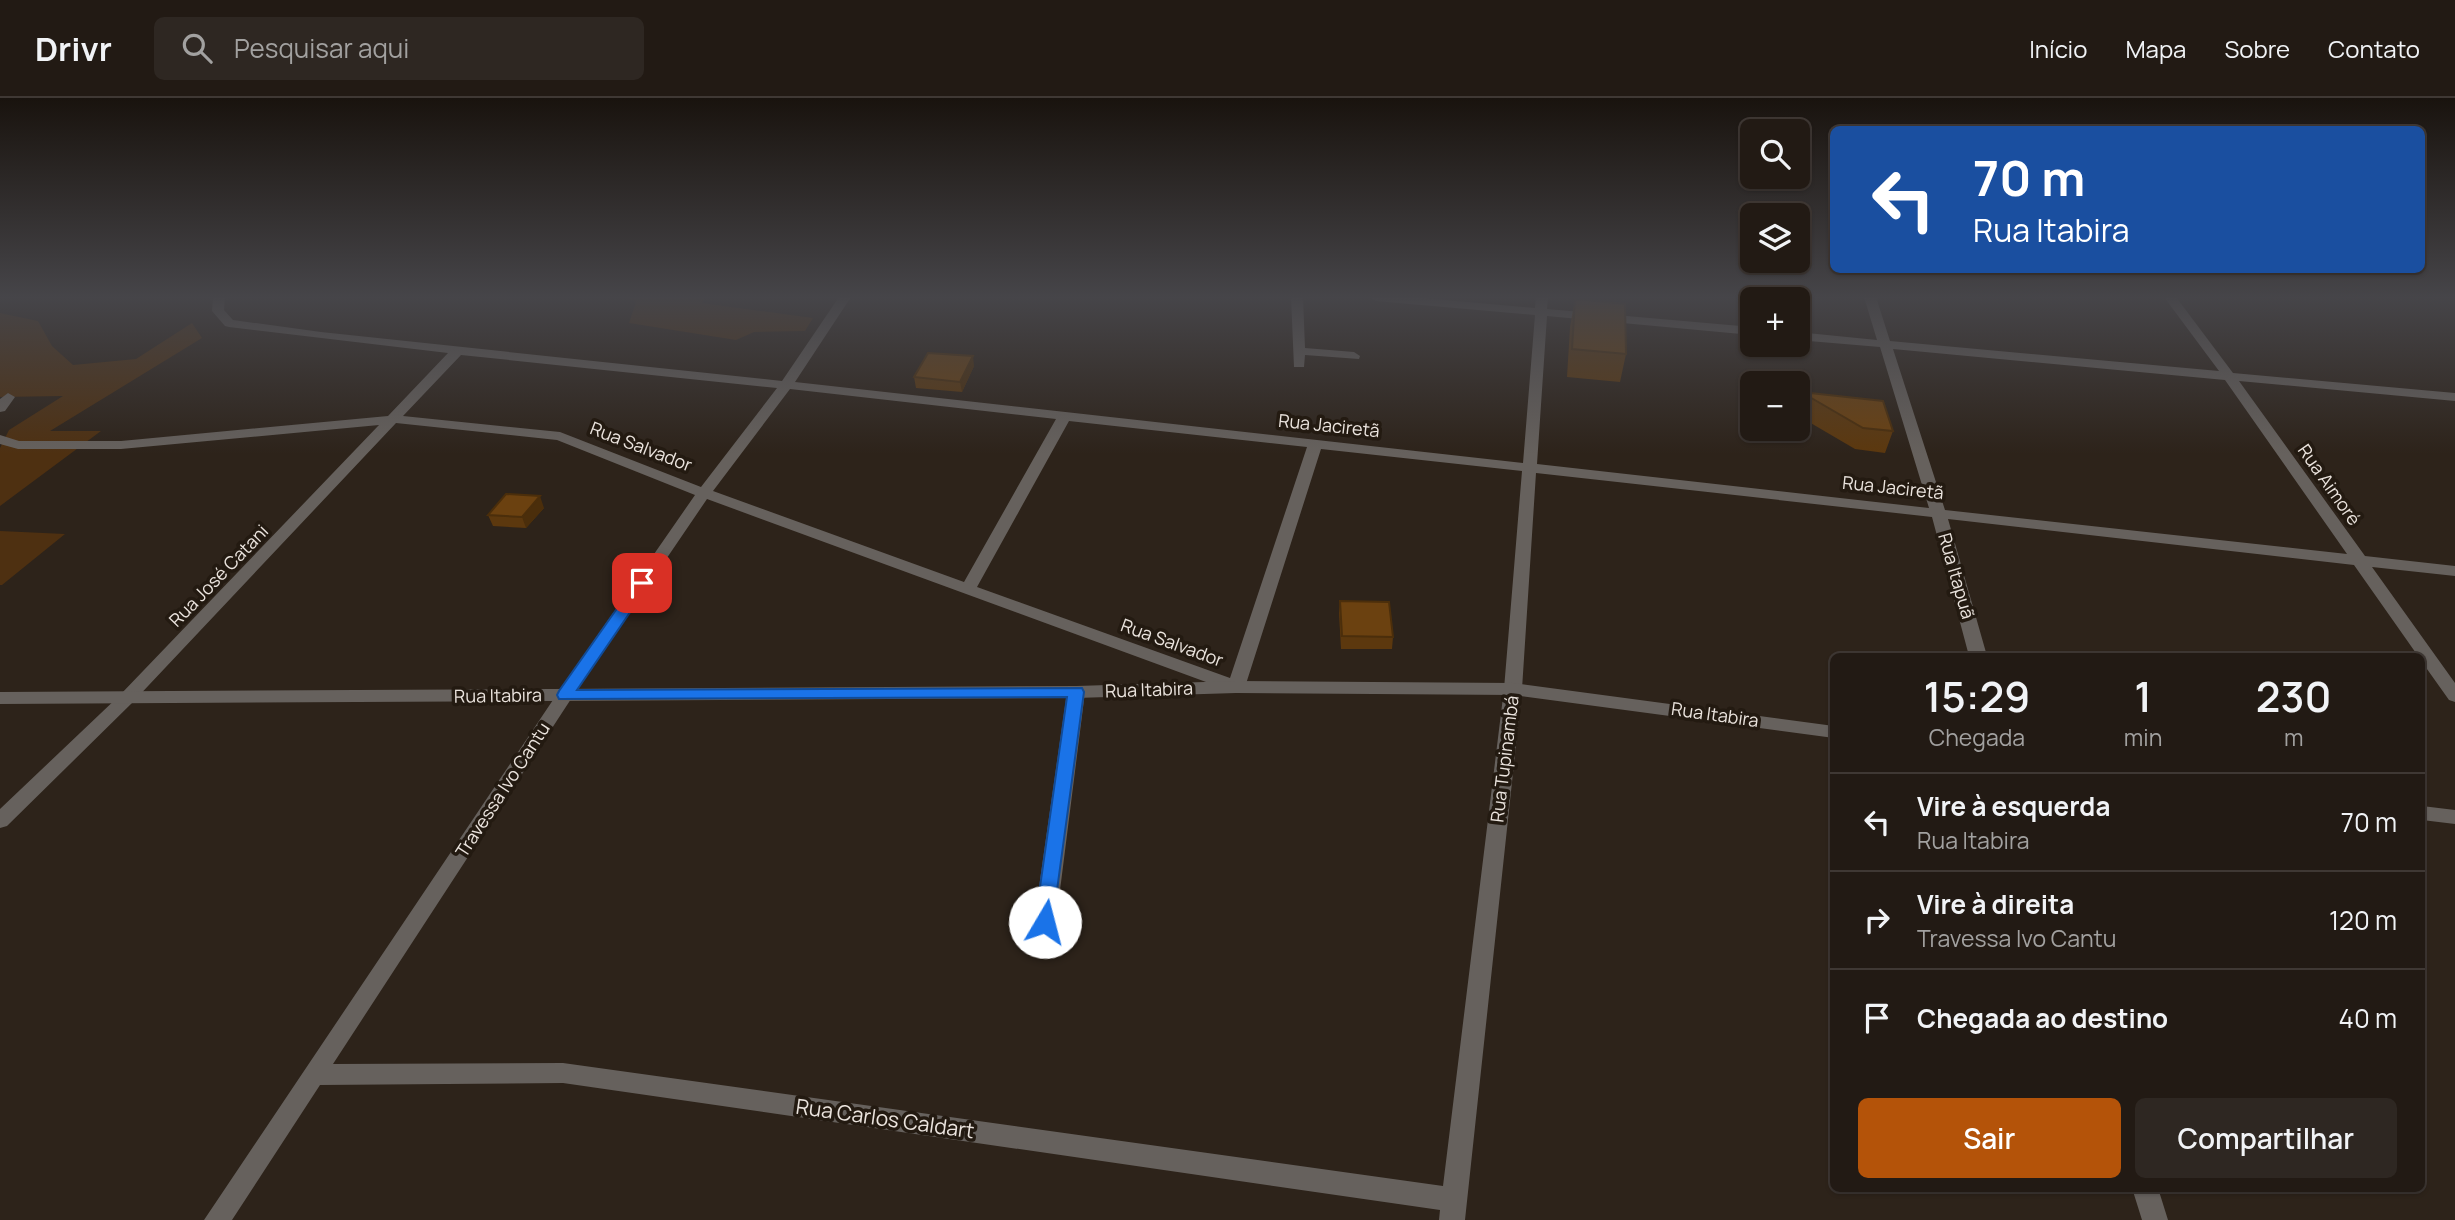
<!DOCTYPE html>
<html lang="pt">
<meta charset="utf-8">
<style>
:root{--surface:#221a14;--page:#2e2722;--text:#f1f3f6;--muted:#a2a1a0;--line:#3f3834;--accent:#b45309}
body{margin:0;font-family:Manrope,sans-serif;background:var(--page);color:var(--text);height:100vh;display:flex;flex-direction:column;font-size:26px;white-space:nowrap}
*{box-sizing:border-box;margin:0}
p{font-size:23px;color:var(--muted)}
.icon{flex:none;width:38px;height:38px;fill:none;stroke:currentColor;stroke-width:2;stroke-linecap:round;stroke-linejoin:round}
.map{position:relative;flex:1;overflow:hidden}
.side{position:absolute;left:1830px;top:555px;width:595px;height:539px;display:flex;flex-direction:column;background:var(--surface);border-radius:10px;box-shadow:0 2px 5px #0004,0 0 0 2px var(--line)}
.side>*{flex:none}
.banner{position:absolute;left:1830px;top:28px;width:595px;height:147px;border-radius:10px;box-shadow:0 2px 5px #0004,0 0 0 2px var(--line);background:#1a4fa0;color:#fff;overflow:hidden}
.fabs{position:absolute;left:1740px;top:21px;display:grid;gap:14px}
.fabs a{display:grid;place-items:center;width:70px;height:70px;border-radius:10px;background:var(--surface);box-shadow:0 2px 5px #0004,0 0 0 2px var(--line);font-size:35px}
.pin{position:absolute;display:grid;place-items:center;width:60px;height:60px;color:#fff;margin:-30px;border-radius:14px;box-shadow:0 4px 10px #0006}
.me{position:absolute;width:77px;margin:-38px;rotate:8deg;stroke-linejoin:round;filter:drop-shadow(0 0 5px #0008)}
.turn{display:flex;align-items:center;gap:24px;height:147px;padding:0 28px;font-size:32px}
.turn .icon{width:91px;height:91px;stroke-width:2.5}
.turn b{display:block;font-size:49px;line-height:60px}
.eta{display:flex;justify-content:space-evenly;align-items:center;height:119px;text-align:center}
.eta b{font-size:42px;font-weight:600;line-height:49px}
.action{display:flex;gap:14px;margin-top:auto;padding:14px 28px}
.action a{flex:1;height:80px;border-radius:10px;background:var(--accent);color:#fff;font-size:28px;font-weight:600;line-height:80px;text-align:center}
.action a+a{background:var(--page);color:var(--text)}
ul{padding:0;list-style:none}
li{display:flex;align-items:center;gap:21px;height:98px;padding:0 28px;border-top:2px solid var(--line)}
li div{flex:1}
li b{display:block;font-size:26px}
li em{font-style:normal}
header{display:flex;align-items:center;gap:42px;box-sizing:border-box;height:98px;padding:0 35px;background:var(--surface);border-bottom:2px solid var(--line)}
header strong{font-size:33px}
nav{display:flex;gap:38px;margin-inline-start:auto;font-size:24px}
.search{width:490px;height:63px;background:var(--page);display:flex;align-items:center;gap:18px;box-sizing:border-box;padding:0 24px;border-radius:10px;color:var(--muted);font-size:26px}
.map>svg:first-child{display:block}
</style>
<header>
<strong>Drivr</strong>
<div class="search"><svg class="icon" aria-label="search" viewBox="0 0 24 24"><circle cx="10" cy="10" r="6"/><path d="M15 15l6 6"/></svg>Pesquisar aqui</div>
<nav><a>Início</a><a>Mapa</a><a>Sobre</a><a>Contato</a></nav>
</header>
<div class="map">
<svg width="2455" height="1122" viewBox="0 0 2455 1122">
<rect width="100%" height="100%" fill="#2d231a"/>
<path fill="#4e3011" d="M 624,199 L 705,199 L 702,205 L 813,220 L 805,233 L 754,234 L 736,242 L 629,225 L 636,204 Z
M 0,215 L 38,223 L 52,248 L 73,267 L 136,261 L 192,225 L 202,240 L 50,333 L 101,333 L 0,408 L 0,350 L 9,332 L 63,298 L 0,299 Z
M 0,433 L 65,436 L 2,487 L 0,487 Z"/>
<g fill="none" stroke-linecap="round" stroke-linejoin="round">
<path fill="#66615d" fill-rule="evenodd" d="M 213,199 L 225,199 L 224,212 L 233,222 L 321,234 L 782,283 L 839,199 L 851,199 L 795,284 L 1523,365 L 1535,217 L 1376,203 L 1370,199 L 1411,199 L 1535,210 L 1536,199 L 1548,199 L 1547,211 L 1752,229 L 1752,237 L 1547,218 L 1537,366 L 1929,410 L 1880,249 L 1797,242 L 1797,234 L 1877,242 L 1864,199 L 1876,199 L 1890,243 L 2219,273 L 2164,199 L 2176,199 L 2233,275 L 2455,295 L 2455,303 L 2239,283 L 2365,458 L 2455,468 L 2455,478 L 2372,469 L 2455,585 L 2455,604 L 2449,602 L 2422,564 L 2422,558 L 2418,558 L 2354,467 L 1948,421 L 1987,558 L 1969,558 L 1932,419 L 1536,375 L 1522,591 L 1465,1122 L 1439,1122 L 1440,1112 L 563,985 L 320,987 L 232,1122 L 204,1122 L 559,593 L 695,397 L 557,342 L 396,325 L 132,605 L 7,728 L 0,730 L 0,711 L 120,597 L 379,327 L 121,351 L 18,351 L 0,346 L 0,337 L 19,343 L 121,343 L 388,318 L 448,255 L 229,229 L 225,228 L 212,213 ZM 1893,251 L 2225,282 L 2347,456 L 1945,412 ZM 461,257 L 777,290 L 701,389 L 560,334 L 403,318 ZM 790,291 L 1056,321 L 964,484 L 713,393 ZM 1069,323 L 1307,349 L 1230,580 L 977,489 ZM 1321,351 L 1522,373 L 1504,591 L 1443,1088 L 563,965 L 333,966 L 571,601 L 707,401 L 1236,595 L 1245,589 Z
M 1291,199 L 1303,199 L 1305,250 L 1354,254 L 1360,258 L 1359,261 L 1305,257 L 1304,269 L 1294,269 Z
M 8,295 L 15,299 L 5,313 L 0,314 L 0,301 Z
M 1076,588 L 1085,594 L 1056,824 L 1053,830 L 1045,833 L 1037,830 L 1034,824 L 1067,594 Z
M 2132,1090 L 2158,1090 L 2168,1122 L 2142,1122 Z"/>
<path fill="#66615d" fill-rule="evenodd" d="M 1236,583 L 1513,585 L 1834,628 L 1834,640 L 1513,597 L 1236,595 L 1076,600 L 0,606 L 0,594 L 1076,588 Z
M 2422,708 L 2455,712 L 2455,726 L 2422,722 Z"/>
</g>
<path fill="#5c380e" d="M 1759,199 L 1780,199 L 1779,201 Z
M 1575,201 L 1626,256 L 1620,284 L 1567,279 L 1570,229 Z
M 974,268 L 962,294 L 916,290 L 914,279 Z
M 1801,294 L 1893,333 L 1885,355 L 1855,351 L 1797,317 L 1797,305 Z
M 544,410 L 526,430 L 493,428 L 488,417 Z
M 1340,503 L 1393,539 L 1392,551 L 1341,551 L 1339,515 Z"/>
<path fill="#4b2e0b" d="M 973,258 L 974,268 L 962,294 L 960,284 Z
M 540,398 L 544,410 L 526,430 L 522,419 Z"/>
<path fill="#6b4110" stroke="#4b2e0b" stroke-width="2" d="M 1575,201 L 1625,206 L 1626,256 L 1572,251 Z
M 928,255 L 973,258 L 960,284 L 914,279 Z
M 1801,294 L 1883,303 L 1893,333 L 1863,330 Z
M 506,396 L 540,398 L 522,419 L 488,417 Z
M 1340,503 L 1389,504 L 1393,539 L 1342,538 Z"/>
<linearGradient id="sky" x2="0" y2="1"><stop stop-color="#19130e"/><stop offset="0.56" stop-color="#464549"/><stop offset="1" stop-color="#464549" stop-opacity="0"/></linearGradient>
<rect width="2455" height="356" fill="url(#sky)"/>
<path fill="#1a73e8" stroke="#114b97" stroke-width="2" d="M 642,480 L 650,485 L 577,592 L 1082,590 L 1084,594 L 1052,829 L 1045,832 L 1038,829 L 1035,824 L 1067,599 L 559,601 L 557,597 L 559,593 L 637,482 Z"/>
<g text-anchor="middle" stroke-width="7" stroke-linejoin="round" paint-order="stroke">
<g font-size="18" fill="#ebe4de" stroke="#231a11">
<text transform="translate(1329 328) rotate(6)" y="6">Rua Jaciretã</text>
<text transform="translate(641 349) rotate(21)" y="6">Rua Salvador</text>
<text transform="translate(2329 387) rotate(55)" y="6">Rua Aimoré</text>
<text transform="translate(1893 390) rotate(6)" y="6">Rua Jaciretã</text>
<text transform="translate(219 478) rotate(-46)" y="6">Rua José Catani</text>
<text transform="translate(1956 478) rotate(74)" y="6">Rua Itapuã</text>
<text transform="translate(1172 545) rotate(20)" y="6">Rua Salvador</text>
<text transform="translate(1149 592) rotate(-2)" y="6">Rua Itabira</text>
<text transform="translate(498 598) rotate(-1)" y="6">Rua Itabira</text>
<text transform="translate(1715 617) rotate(8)" y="6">Rua Itabira</text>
<text transform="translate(1505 661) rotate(-83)" y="6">Rua Tupinambá</text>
<text transform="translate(503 692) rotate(-57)" y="6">Travessa Ivo Cantu</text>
</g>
<g font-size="21" fill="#ebe4de" stroke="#231a11">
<text transform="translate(885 1021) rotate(8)" y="7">Rua Carlos Caldart</text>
</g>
</g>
</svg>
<div class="fabs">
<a><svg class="icon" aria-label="search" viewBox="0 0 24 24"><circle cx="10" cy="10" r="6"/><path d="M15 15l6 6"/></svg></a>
<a><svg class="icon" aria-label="layers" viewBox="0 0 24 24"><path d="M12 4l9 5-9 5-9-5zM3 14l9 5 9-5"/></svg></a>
<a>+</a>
<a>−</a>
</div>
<div class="pin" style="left:642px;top:485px;background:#d93025"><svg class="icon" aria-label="arrive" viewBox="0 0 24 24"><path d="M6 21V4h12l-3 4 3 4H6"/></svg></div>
<svg class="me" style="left:1045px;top:824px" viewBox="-20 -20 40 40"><circle r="19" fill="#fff"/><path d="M0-13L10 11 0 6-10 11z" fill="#1a73e8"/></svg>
<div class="banner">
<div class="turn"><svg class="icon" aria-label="left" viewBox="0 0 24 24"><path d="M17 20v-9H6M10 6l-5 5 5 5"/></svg><div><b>70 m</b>Rua Itabira</div></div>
</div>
<section class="side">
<div class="eta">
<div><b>15:29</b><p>Chegada</p></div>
<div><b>1</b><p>min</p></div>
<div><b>230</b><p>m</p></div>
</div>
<ul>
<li><svg class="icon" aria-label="left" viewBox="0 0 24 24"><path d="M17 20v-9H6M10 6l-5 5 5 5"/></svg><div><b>Vire à esquerda</b><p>Rua Itabira</p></div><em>70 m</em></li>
<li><svg class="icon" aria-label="right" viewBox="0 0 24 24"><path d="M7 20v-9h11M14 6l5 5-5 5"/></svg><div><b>Vire à direita</b><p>Travessa Ivo Cantu</p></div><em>120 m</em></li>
<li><svg class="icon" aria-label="arrive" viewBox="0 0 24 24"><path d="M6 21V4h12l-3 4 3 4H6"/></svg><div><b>Chegada ao destino</b></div><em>40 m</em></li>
</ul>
<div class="action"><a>Sair</a><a>Compartilhar</a></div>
</section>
</div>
